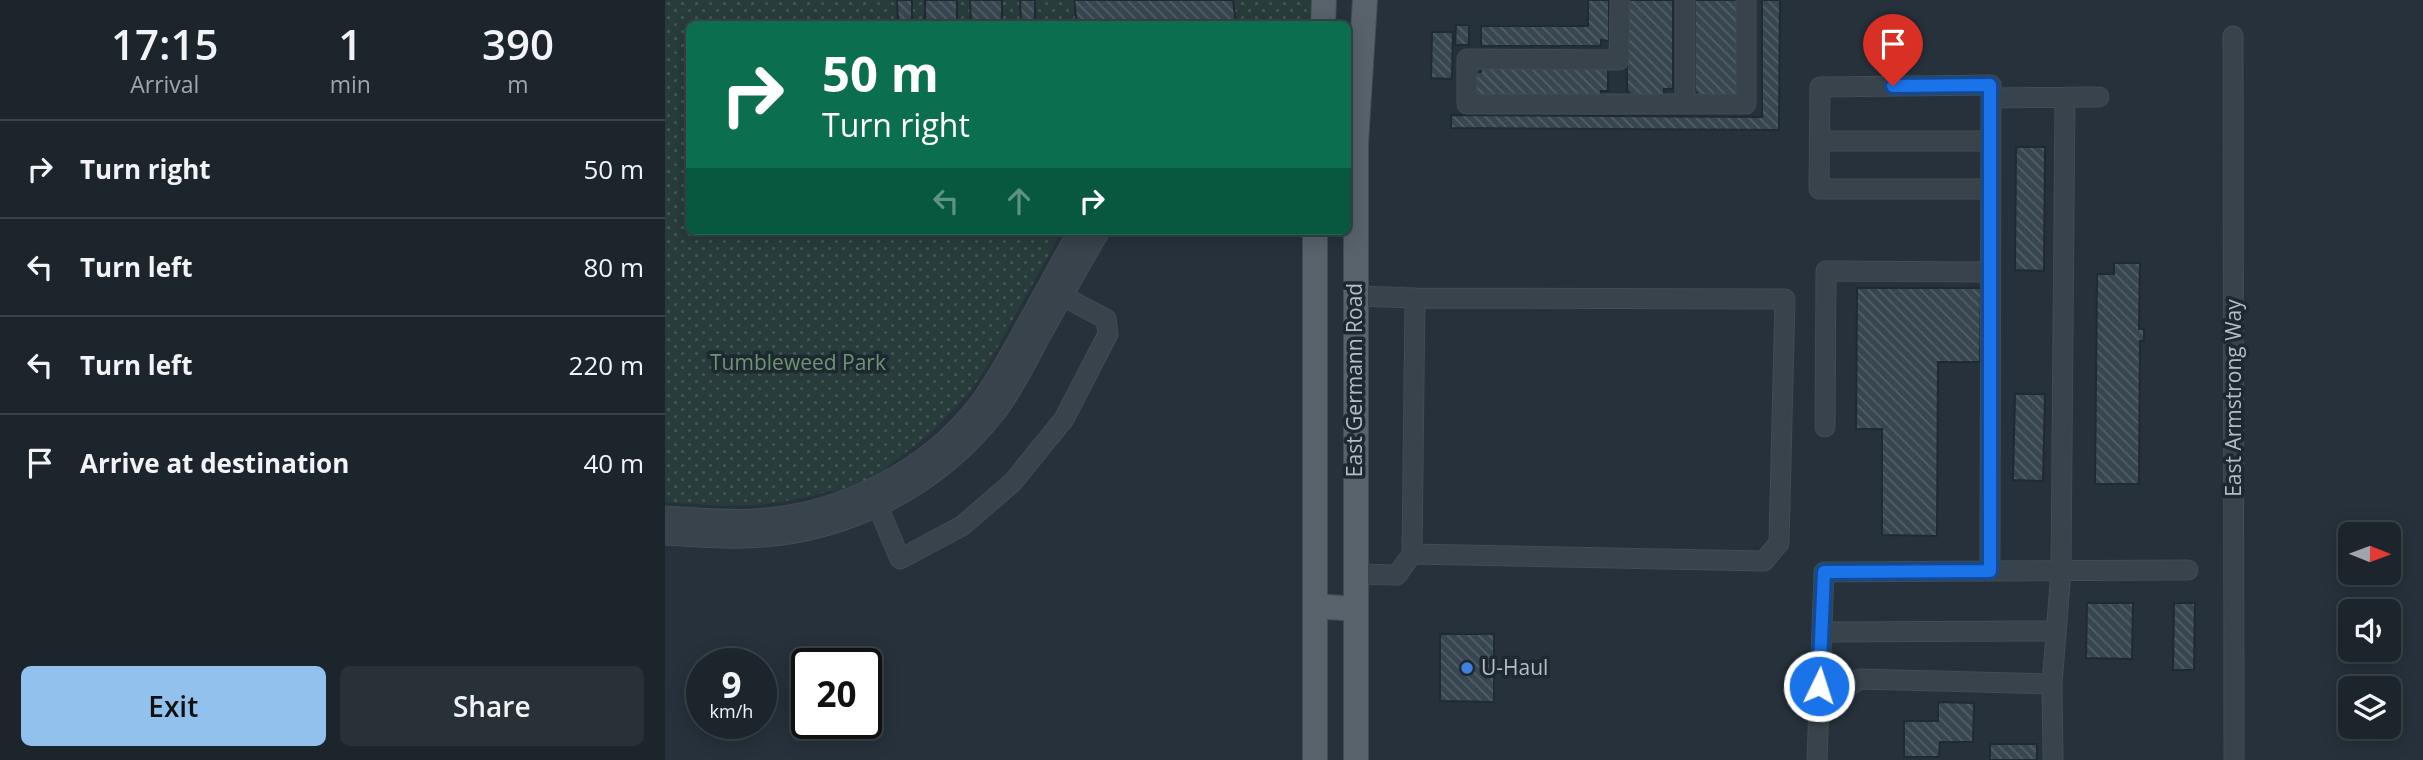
<!DOCTYPE html>
<style>
:root{--surface:#1c252c;--page:#293138;--text:#f1f3f6;--muted:#a0a5a9;--line:#3a4248;--accent:#93c1ee}
body{margin:0;font-family:"Open Sans",sans-serif;background:var(--page);color:var(--text);height:100vh;display:flex;flex-direction:column;font-size:26px;white-space:nowrap}
*{box-sizing:border-box;margin:0}
p{font-size:23px;color:var(--muted)}
.icon{flex:none;width:38px;height:38px;fill:none;stroke:currentColor;stroke-width:2;stroke-linecap:round;stroke-linejoin:round}
.map{position:relative;flex:1;overflow:hidden}
.drawer{display:flex;flex-direction:column;background:var(--surface);width:665px}
.drawer>*{flex:none}
.hud{position:absolute;left:21px;top:21px;width:665px;height:214px;border-radius:10px;box-shadow:0 4px 18px #0003,0 0 0 2px var(--line);background:#0b6e4f;color:#fff;overflow:hidden}
.needle{width:46px;rotate:91deg}
.tools{position:absolute;left:1673px;top:522px;display:grid;gap:14px}
.tools a{display:grid;place-items:center;width:63px;height:63px;border-radius:10px;background:var(--surface);box-shadow:0 4px 18px #0003,0 0 0 2px var(--line);font-size:35px}
.speed{position:absolute;left:21px;top:648px;display:flex;gap:14px;font-size:35px;font-weight:700;text-align:center}
.speed>*{display:grid;place-content:center;width:91px;height:91px;border-radius:50%;background:var(--surface);box-shadow:0 4px 18px #0003,0 0 0 2px var(--line);line-height:1}
.speed small{font-size:18px;font-weight:400}
.speed .limit{border:4px solid #111;border-radius:10px;background:#fff;color:#111}
.pin{position:absolute;display:grid;place-items:center;width:60px;height:60px;color:#fff;margin:-72px -30px;border-radius:50% 50% 50% 0;rotate:-45deg;box-shadow:0 0 7px #0007}
.pin .icon{rotate:45deg}
.me{position:absolute;width:77px;margin:-38px;rotate:4deg;stroke-linejoin:round;filter:drop-shadow(0 0 5px #0008)}
.turn{display:flex;align-items:center;gap:24px;height:147px;padding:0 21px;font-size:32px}
.turn .icon{width:91px;height:91px;stroke-width:2.5}
.turn b{display:block;font-size:49px;line-height:60px}
.lanes{display:flex;align-items:center;height:66px;padding:0 21px;background:#0003;justify-content:center;gap:35px;direction:ltr}
.lanes .off{opacity:.35}
.eta{display:flex;justify-content:space-evenly;align-items:center;height:119px;text-align:center}
.eta b{font-size:42px;font-weight:600;line-height:49px}
.action{display:flex;gap:14px;margin-top:auto;padding:14px 21px}
.action a{flex:1;height:80px;border-radius:10px;background:var(--accent);color:#111;font-size:28px;font-weight:600;line-height:80px;text-align:center}
.action a+a{background:var(--page);color:var(--text)}
ul{padding:0;list-style:none}
li{display:flex;align-items:center;gap:21px;height:98px;padding:0 21px;border-top:2px solid var(--line)}
li div{flex:1}
li b{display:block;font-size:26px}
li em{font-style:normal}
main{display:flex;flex:1;min-height:0}
.map>svg:first-child{display:block}
</style>
<main>
<section class="drawer">
<div class="eta">
<div><b>17:15</b><p>Arrival</p></div>
<div><b>1</b><p>min</p></div>
<div><b>390</b><p>m</p></div>
</div>
<ul>
<li><svg class="icon" aria-label="right" viewBox="0 0 24 24"><path d="M7 20v-9h11M14 6l5 5-5 5"/></svg><div><b>Turn right</b></div><em>50 m</em></li>
<li><svg class="icon" aria-label="left" viewBox="0 0 24 24"><path d="M17 20v-9H6M10 6l-5 5 5 5"/></svg><div><b>Turn left</b></div><em>80 m</em></li>
<li><svg class="icon" aria-label="left" viewBox="0 0 24 24"><path d="M17 20v-9H6M10 6l-5 5 5 5"/></svg><div><b>Turn left</b></div><em>220 m</em></li>
<li><svg class="icon" aria-label="arrive" viewBox="0 0 24 24"><path d="M6 21V4h12l-3 4 3 4H6"/></svg><div><b>Arrive at destination</b></div><em>40 m</em></li>
</ul>
<div class="action"><a>Exit</a><a>Share</a></div>
</section>
<div class="map">
<svg width="1758" height="760" viewBox="0 0 1758 760">
<defs>
<pattern id="park-dots" width="8" height="8" patternUnits="userSpaceOnUse" patternTransform="scale(1.75)"><rect width="8" height="8" fill="#283c3c"/><path d="M2 2h.1M6 6h.1" fill="none" stroke="#455657" stroke-width="1.8" stroke-linecap="round"/></pattern>
<pattern id="building-back-hatch" width="6" height="6" patternUnits="userSpaceOnUse" patternTransform="scale(1.75)"><rect width="6" height="6" fill="#384650"/><path d="M-1 5l2 2M0 0l6 6M5-1l2 2" fill="none" stroke="#535f68"/></pattern>
</defs>
<rect width="100%" height="100%" fill="#26313b"/>
<path fill="url(#park-dots)" d="M 0,0 L 648,0 L 645,24 L 24,24 L 24,231 L 397,231 L 321,368 L 304,393 L 264,435 L 224,465 L 219,473 L 178,493 L 165,491 L 134,499 L 95,505 L 55,506 L 0,502 Z"/>
<path fill="url(#building-back-hatch)" stroke="#202a32" stroke-width="2" d="M 232,0 L 247,0 L 247,24 L 233,24 Z
M 260,0 L 292,0 L 292,24 L 260,24 Z
M 305,0 L 337,0 L 337,24 L 306,24 Z
M 355,0 L 370,0 L 370,24 L 356,24 Z
M 409,0 L 568,0 L 571,24 L 412,24 Z
M 923,0 L 944,0 L 944,41 L 936,40 L 936,46 L 816,46 L 816,26 L 923,26 Z
M 962,0 L 1008,0 L 1008,89 L 999,89 L 999,98 L 969,98 L 962,90 Z
M 1030,0 L 1077,0 L 1072,98 L 1037,98 L 1030,91 Z
M 1097,0 L 1115,0 L 1114,130 L 786,128 L 786,115 L 1097,117 Z
M 791,25 L 804,25 L 804,45 L 790,45 Z
M 767,32 L 788,32 L 787,79 L 766,78 Z
M 816,66 L 943,67 L 943,91 L 936,91 L 936,98 L 808,97 L 808,72 L 816,72 Z
M 1351,147 L 1380,147 L 1379,271 L 1350,270 Z
M 1449,263 L 1475,263 L 1474,329 L 1479,329 L 1479,341 L 1475,341 L 1474,484 L 1430,484 L 1432,274 L 1449,274 Z
M 1192,288 L 1316,288 L 1315,362 L 1273,362 L 1272,536 L 1217,535 L 1217,429 L 1191,429 Z
M 1350,394 L 1380,394 L 1378,481 L 1348,480 Z
M 1422,603 L 1468,603 L 1467,659 L 1421,658 Z
M 1509,603 L 1530,603 L 1529,670 L 1508,670 Z
M 775,634 L 829,634 L 829,702 L 775,701 Z
M 1273,702 L 1309,703 L 1308,742 L 1275,742 L 1274,757 L 1239,757 L 1239,721 L 1273,721 Z
M 1325,744 L 1372,744 L 1372,760 L 1325,760 Z"/>
<g fill="none" stroke-linecap="round" stroke-linejoin="round">
<g stroke="#424c54" stroke-width="21">
<path id="minor" d="M 955,0 L 954,60 L 802,59 L 802,104 L 1081,104 L 1081,0
M 1568,36 L 1569,760
M 1020,104 L 1020,0
M 1154,141 L 1326,141
M 1326,189 L 1154,189 L 1155,87 L 1326,85 L 1326,98
M 690,296 L 750,298 L 747,554 L 732,575 L 691,574
M 1160,427 L 1161,271 L 1325,272
M 209,497 L 235,559 L 297,526 L 348,482 L 399,419 L 443,334 L 441,319 L 388,291
M 0,516 C 30,518 60,521 90,519 C 176,514 263,471 315,402 C 332,379 345,354 359,329 C 377,296 395,264 413,231
M 0,535 C 26,536 53,539 80,538 C 178,536 272,488 332,411 C 349,388 362,362 375,337 C 395,302 414,266 435,231
M 747,554 L 1099,561 L 1114,543 L 1120,299 L 750,298
M 1325,571 L 1326,98 L 1434,97
M 1157,632 L 1391,631
M 1153,705 L 1195,679 L 1387,684
M 1152,760 L 1159,572 L 1523,570
M 1388,760 L 1387,684 L 1396,571 L 1400,97"/>
</g>
<g stroke="#424c54" stroke-width="26">
<path id="major" d="M 658,24 L 659,0
M 650,606 L 691,609
M 650,760 L 650,231
M 691,760 L 691,143 L 700,0"/>
</g>
<use href="#minor" stroke="#39434b" stroke-width="19"/>
<use href="#major" stroke="#58626b" stroke-width="24"/>
</g>
<g fill="none" stroke-linecap="round" stroke-linejoin="round">
<g stroke="#114b97" stroke-width="18">
<path id="route" d="M 1154,686 L 1159,572 L 1325,571 L 1325,85 L 1228,86"/>
</g>
<use href="#route" stroke="#1a73e8" stroke-width="12"/>
</g>
<circle fill="#3f7fe0" stroke="#1e2830" stroke-width="2.5" cx="802" cy="668" r="7"/>
<g text-anchor="middle" stroke-width="7" stroke-linejoin="round" paint-order="stroke">
<g font-size="21" fill="#6e9573" stroke="#1e2830">
<text x="133" y="370">Tumbleweed Park</text>
</g>
<g font-size="21" fill="#b5bec6" stroke="#1e2830">
<text transform="translate(690 380) rotate(-90)" y="7">East Germann Road</text>
<text transform="translate(1569 398) rotate(-90)" y="7">East Armstrong Way</text>
</g>
<g font-size="21" fill="#b5bec6" stroke="#1e2830" text-anchor="start">
<text x="816" y="675">U-Haul</text>
</g>
</g>
</svg>
<div class="tools">
<a><svg class="needle" viewBox="-14 -14 28 28"><path d="M0-13l5 13h-10z" fill="#e53935"/><path d="M0 13l5-13h-10z" fill="#a0a5a9"/></svg></a>
<a><svg class="icon" aria-label="sound" viewBox="0 0 24 24"><path d="M4 9h4l5-4v14l-5-4H4zM17 9q2 3 0 6"/></svg></a>
<a><svg class="icon" aria-label="layers" viewBox="0 0 24 24"><path d="M12 4l9 5-9 5-9-5zM3 14l9 5 9-5"/></svg></a>
</div>
<div class="speed"><div>9<small>km/h</small></div><div class="limit">20</div></div>
<div class="pin" style="left:1228px;top:86px;background:#d93025"><svg class="icon" aria-label="arrive" viewBox="0 0 24 24"><path d="M6 21V4h12l-3 4 3 4H6"/></svg></div>
<svg class="me" style="left:1154px;top:686px" viewBox="-20 -20 40 40"><circle r="17" fill="#1a73e8" stroke="#fff" stroke-width="3"/><path d="M0-11L8 9 0 5-8 9z" fill="#fff"/></svg>
<div class="hud">
<div class="turn"><svg class="icon" aria-label="right" viewBox="0 0 24 24"><path d="M7 20v-9h11M14 6l5 5-5 5"/></svg><div><b>50 m</b>Turn right</div></div>
<div class="lanes"><svg class="icon off" aria-label="left" viewBox="0 0 24 24"><path d="M17 20v-9H6M10 6l-5 5 5 5"/></svg><svg class="icon off" aria-label="ahead" viewBox="0 0 24 24"><path d="M12 20V5M6 11l6-6 6 6"/></svg><svg class="icon" aria-label="right" viewBox="0 0 24 24"><path d="M7 20v-9h11M14 6l5 5-5 5"/></svg></div>
</div>
</div>
</main>
